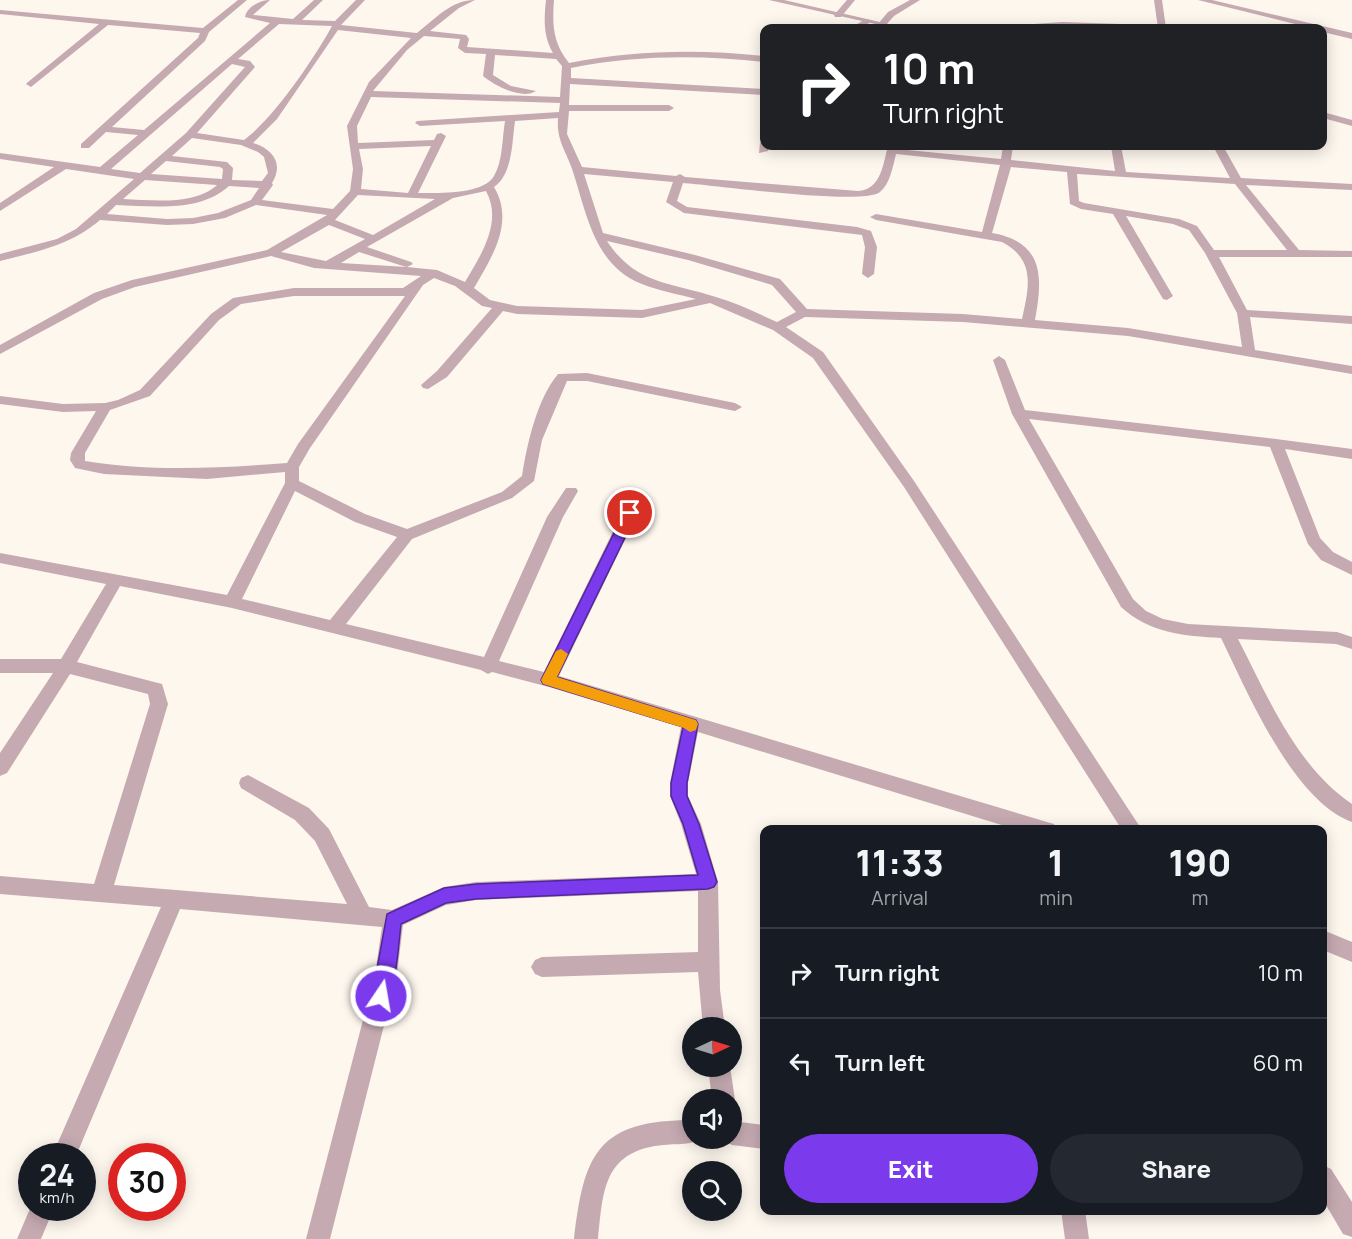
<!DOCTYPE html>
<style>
:root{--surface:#171b24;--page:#242831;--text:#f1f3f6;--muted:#9ea1a6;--line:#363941;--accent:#7c3aed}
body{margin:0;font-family:Manrope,sans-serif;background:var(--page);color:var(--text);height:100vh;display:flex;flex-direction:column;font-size:22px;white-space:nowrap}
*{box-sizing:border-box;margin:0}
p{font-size:20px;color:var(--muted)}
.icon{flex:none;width:33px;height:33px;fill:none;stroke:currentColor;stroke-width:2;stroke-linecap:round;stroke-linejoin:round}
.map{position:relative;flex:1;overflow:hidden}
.details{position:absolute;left:760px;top:825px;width:567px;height:390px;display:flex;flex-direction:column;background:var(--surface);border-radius:12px;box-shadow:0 3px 15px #0003}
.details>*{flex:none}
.top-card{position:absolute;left:760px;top:24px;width:567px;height:126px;border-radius:12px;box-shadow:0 3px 15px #0003;background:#202124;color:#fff;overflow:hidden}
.needle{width:39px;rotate:86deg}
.buttons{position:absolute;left:682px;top:1017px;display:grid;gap:12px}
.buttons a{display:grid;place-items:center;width:60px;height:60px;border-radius:50%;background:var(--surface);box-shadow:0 3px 15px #0003;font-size:30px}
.speed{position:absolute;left:18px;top:1143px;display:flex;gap:12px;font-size:30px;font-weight:700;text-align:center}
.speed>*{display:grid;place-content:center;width:78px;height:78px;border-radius:50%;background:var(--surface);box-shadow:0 3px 15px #0003;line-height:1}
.speed small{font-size:15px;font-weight:400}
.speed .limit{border:9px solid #d22;background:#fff;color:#111}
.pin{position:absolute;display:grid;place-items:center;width:51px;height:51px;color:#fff;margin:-26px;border:3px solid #fff;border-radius:50%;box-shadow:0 2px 6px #0007}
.me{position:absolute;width:66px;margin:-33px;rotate:12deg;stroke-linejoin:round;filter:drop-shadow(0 0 4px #0008)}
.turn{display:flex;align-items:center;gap:21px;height:126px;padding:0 24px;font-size:27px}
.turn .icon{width:78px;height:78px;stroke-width:2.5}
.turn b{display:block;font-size:42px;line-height:51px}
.eta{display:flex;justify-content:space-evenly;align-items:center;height:102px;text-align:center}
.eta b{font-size:36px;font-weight:800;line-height:42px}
.cta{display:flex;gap:12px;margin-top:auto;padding:12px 24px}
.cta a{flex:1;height:69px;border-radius:36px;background:var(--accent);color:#fff;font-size:24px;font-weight:800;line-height:69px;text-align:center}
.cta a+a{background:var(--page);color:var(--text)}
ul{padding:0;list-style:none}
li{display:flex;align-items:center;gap:18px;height:90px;padding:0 24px;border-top:2px solid var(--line)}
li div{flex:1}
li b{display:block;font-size:22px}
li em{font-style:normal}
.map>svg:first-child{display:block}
</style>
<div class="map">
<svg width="1352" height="1239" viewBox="0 0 1352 1239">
<rect width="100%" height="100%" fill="#fef7ee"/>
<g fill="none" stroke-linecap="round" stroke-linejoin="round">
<path fill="#c5aab1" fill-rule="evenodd" d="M 238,0 L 247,0 L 209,32 L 205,41 L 112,127 L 144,130 L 270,23 L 245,17 C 247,7 260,0 270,0 L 253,15 L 293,19 L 314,0 L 323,0 L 302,20 L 335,21 L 356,0 L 365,0 L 341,25 L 417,33 C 435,19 451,0 475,0 L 459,8 L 430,31 L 466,35 L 469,39 L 467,47 L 553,53 C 543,36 544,19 546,0 L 554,0 C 552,25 553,43 569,63 C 634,50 699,49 765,56 L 765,62 C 700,55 636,55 571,68 L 571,78 L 765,89 L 765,95 L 570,84 L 569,105 L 669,105 L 674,108 L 669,111 L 569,111 L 567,134 L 582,167 L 676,176 L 680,174 L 685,177 L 858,191 C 881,190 883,164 888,146 L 898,146 L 897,149 L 1001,159 L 1003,146 L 1013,146 L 1011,160 L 1115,171 L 1111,146 L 1121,146 L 1126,172 L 1230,178 L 1213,146 L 1223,146 L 1241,178 L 1352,184 L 1352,190 L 1246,185 L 1299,250 L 1352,251 L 1352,257 L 1219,257 L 1247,310 L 1352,316 L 1352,324 L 1250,317 L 1255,350 L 1352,366 L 1352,374 L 1128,336 L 963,322 L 805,317 L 786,327 L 823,352 L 914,481 L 1142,830 L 1122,830 L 904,487 L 813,358 L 773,330 L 710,303 L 642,318 L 517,314 L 503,311 L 447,377 L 428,389 L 423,388 L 421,385 L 437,371 L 492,308 L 482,306 L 455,286 L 434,278 L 423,285 L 310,448 L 299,467 L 299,481 L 365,514 L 407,529 L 502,492 L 522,476 C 527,444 537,399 558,374 L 587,373 L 735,403 L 742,407 L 735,411 L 587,381 L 567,381 L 542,440 L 534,481 L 512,498 L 412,539 L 346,624 L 484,657 L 547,517 L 566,488 L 576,488 L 578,491 L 563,517 L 499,661 L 544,672 L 622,513 L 630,508 L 635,509 L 638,513 L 559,676 L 1047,822 L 1054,824 L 1056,830 L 1018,830 L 698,732 L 688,783 L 688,796 L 701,824 L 718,882 L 720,990 L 725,1028 L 703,1028 L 698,972 L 542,977 L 535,974 L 531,967 L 535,960 L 542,957 L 698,952 L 698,891 L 476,900 L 446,905 L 403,925 L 397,974 L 330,1239 L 306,1239 L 375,974 L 382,927 L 180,909 L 76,1156 L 52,1156 L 161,907 L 0,894 L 0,876 L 94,884 L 150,704 L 148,694 L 70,674 L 7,773 L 0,776 L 0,753 L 53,673 L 0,673 L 0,659 L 61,659 L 106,584 L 0,563 L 0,553 L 227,595 L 285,483 L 285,472 L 207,479 L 104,474 L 75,468 L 70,460 L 71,453 L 96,411 L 63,412 L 0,404 L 0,396 L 63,404 L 105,403 L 118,400 L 140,390 L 211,314 L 233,298 L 294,288 L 403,288 L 421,276 L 314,268 L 271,256 L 135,287 L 102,299 L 0,354 L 0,345 L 94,293 L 132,280 L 267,250 L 327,215 L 256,205 L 225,218 L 193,224 L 167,225 L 100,220 C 71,245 36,252 0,261 L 0,254 L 57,239 L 76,229 L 134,179 L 66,169 L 0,211 L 0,203 L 54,167 L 0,159 L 0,153 L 100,167 L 138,135 L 106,132 L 89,148 L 81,148 L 81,144 L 198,38 L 200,33 L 108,25 L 31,87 L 26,84 L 28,82 L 99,24 L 0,14 L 0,10 L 203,28 ZM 279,24 L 332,26 C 314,59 273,119 244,140 L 197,133 L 255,67 L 250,61 L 238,59 ZM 338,30 L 411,38 L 369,82 L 347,126 L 353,169 L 350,191 L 333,209 L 262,200 L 273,185 L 272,183 C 284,164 273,149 253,143 L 277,119 ZM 424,36 L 460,39 L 458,48 L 465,53 L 486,54 L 483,76 C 495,86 522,100 536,91 L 511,86 L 493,75 L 495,55 L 556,59 L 562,66 L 560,97 L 373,91 L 407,50 ZM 232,64 L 245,67 L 186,133 L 140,173 L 111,169 ZM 371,97 L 560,103 L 559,112 L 417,121 L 415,123 L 420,126 L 505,121 C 502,138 503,161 494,176 C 483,195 437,193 418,193 L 446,136 L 441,133 L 437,134 L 434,140 L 358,143 L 357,126 ZM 558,118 C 556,142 568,153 574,175 C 587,216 596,267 642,284 C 659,291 678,294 696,299 L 642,310 L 517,306 L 490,300 L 474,288 C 492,257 515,222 494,187 C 513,174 512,141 515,121 ZM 192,138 L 241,145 L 258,152 L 264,157 L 268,173 L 262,181 L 232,180 L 233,168 L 227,162 L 172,156 ZM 431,146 L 408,193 L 361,189 L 363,169 L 359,149 ZM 896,154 L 1000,165 L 982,232 L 876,214 L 870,217 L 876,220 L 1002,242 C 1036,260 1029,287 1022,319 L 963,314 L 807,309 L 780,279 L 695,255 L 603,233 L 584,174 L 673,182 L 666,202 L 684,213 L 862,235 L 865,247 L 862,274 L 868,278 L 874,274 L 877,247 L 871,231 L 857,227 L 687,207 L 677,201 L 683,183 C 713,185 863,206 880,192 C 890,184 893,166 896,154 ZM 166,161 L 220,167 L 223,169 L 222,179 L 151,174 ZM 1011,167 L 1067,172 L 1070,204 L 1081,209 L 1113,214 L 1163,299 L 1167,300 L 1173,296 L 1126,216 L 1173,224 L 1189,230 L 1205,253 L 1237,313 L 1242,347 L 1128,328 L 1035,320 C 1043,277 1044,242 992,233 ZM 1077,174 L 1235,184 L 1287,250 L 1214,250 L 1197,226 L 1179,219 L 1084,203 L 1079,201 ZM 145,180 L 217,185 C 194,206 152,200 123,199 ZM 229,186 L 259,188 L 251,200 L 218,213 L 193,218 L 167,219 L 107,214 L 116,205 C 153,206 199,213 229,186 ZM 486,191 C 503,222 481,255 465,282 L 437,270 L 407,267 L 413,264 L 411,262 L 367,247 L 453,198 ZM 358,195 L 435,199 L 373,235 L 335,220 ZM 329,225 L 365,239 L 326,261 L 281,252 ZM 607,241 L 688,260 L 772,285 L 796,312 L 777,322 C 757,313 737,303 716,297 C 670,282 636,285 607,241 ZM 359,252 L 403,266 L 407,267 L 341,263 ZM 294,296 L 405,296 L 298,444 L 287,463 C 220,468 152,472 85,461 L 85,453 L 110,410 L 150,396 L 219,320 L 241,304 ZM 295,491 L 355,522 L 397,537 L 330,620 L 242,599 ZM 120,586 L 232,608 L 481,670 L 488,674 L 492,672 L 549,687 L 681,727 L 670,783 L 670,796 L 681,824 L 696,874 L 476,882 L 444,887 L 392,910 L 369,907 L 329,829 L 309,808 L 248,775 L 241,778 L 239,783 L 241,788 L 295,820 L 315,841 L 347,904 L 114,885 L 168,704 L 162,684 L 77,662 Z
M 847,0 L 855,0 L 841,17 L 835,17 L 834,15 Z
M 910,0 L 920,0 L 894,16 L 885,26 L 879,26 L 878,24 L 888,12 Z
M 1154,0 L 1162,0 L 1166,28 L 1158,28 Z
M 1198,0 L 1212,0 L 1352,33 L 1352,39 L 1323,32 L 1323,28 L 1311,28 Z
M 866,19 L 873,21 L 860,28 L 850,28 Z
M 1062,22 L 1152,25 L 1156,28 L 1016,28 L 1020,25 Z
M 765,140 L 765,146 L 769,146 L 768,151 L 759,153 L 760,143 Z
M 999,356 L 1005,360 L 1025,410 L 1276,439 L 1352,449 L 1352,459 L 1285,449 L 1320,538 L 1333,552 L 1352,562 L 1352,575 L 1321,560 L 1308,544 L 1270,447 L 1029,419 L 1133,599 L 1146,611 L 1163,619 L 1188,624 L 1337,632 L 1352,637 L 1352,649 L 1336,644 L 1238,639 C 1268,697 1296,766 1352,804 L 1352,822 C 1293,801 1247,691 1221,638 C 1184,636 1149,633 1121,607 L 1012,414 L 993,360 Z
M 1323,930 L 1352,942 L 1352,962 L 1323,950 Z
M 708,1066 L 730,1066 L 735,1100 L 732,1108 L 732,1100 L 712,1100 Z
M 693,1120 L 693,1138 L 702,1138 L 701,1140 C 687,1146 671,1143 655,1146 C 602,1155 603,1195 598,1239 L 574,1239 C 584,1153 598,1120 693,1120 Z
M 732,1121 L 765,1125 L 765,1149 L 732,1145 L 724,1141 L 723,1138 L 732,1138 Z
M 1323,1165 L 1331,1169 L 1352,1202 L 1352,1237 L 1343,1234 L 1323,1200 Z
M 32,1204 L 32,1208 L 54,1208 L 41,1239 L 17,1239 Z
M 1061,1210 L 1085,1210 L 1089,1239 L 1065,1239 Z"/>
<path fill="#c5aab1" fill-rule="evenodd" d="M 769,0 L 784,0 L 906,28 L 893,28 Z
M 1323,112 L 1352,120 L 1352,126 L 1323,118 Z"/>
</g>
<path fill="#7c3aed" stroke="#51269a" stroke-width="1.5" d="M 630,509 L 637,513 L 557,677 L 696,720 L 698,724 L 687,783 L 687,796 L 699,824 L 717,882 L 714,887 L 708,889 L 476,899 L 446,903 L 401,924 C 398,950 397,978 387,1002 L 381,1005 L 374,1002 L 372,996 L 387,914 L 444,888 L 476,884 L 698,875 L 683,824 L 671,796 L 671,783 L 683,727 L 543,684 L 541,680 L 624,513 Z"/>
<path fill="#f59e0b" d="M 561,649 L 568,654 L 557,677 L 696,720 L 698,724 L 696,730 L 690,732 L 684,728 L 543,684 L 541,680 L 556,651 Z"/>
</svg>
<div class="buttons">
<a><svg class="needle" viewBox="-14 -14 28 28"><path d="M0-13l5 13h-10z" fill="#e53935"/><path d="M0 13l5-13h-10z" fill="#9ea1a6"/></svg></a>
<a><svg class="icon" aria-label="sound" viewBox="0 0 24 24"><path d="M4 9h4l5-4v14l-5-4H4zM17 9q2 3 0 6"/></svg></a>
<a><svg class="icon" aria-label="search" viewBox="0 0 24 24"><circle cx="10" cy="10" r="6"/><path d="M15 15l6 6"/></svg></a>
</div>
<div class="speed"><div>24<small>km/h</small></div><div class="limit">30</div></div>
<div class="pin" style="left:630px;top:513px;background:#d93025"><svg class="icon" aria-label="arrive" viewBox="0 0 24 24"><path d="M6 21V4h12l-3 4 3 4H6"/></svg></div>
<svg class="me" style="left:381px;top:996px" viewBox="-20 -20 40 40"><circle r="17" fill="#7c3aed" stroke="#fff" stroke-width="3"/><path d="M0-11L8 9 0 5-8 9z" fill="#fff"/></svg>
<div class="top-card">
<div class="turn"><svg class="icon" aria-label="right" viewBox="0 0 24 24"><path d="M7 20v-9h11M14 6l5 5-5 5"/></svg><div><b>10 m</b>Turn right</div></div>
</div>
<section class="details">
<div class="eta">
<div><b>11:33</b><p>Arrival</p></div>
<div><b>1</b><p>min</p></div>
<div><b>190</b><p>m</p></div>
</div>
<ul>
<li><svg class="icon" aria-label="right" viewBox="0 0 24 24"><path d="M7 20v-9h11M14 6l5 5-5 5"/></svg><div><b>Turn right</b></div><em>10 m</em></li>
<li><svg class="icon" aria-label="left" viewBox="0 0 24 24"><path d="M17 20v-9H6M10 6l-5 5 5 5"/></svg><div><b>Turn left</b></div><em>60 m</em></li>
</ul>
<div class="cta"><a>Exit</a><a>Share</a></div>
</section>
</div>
